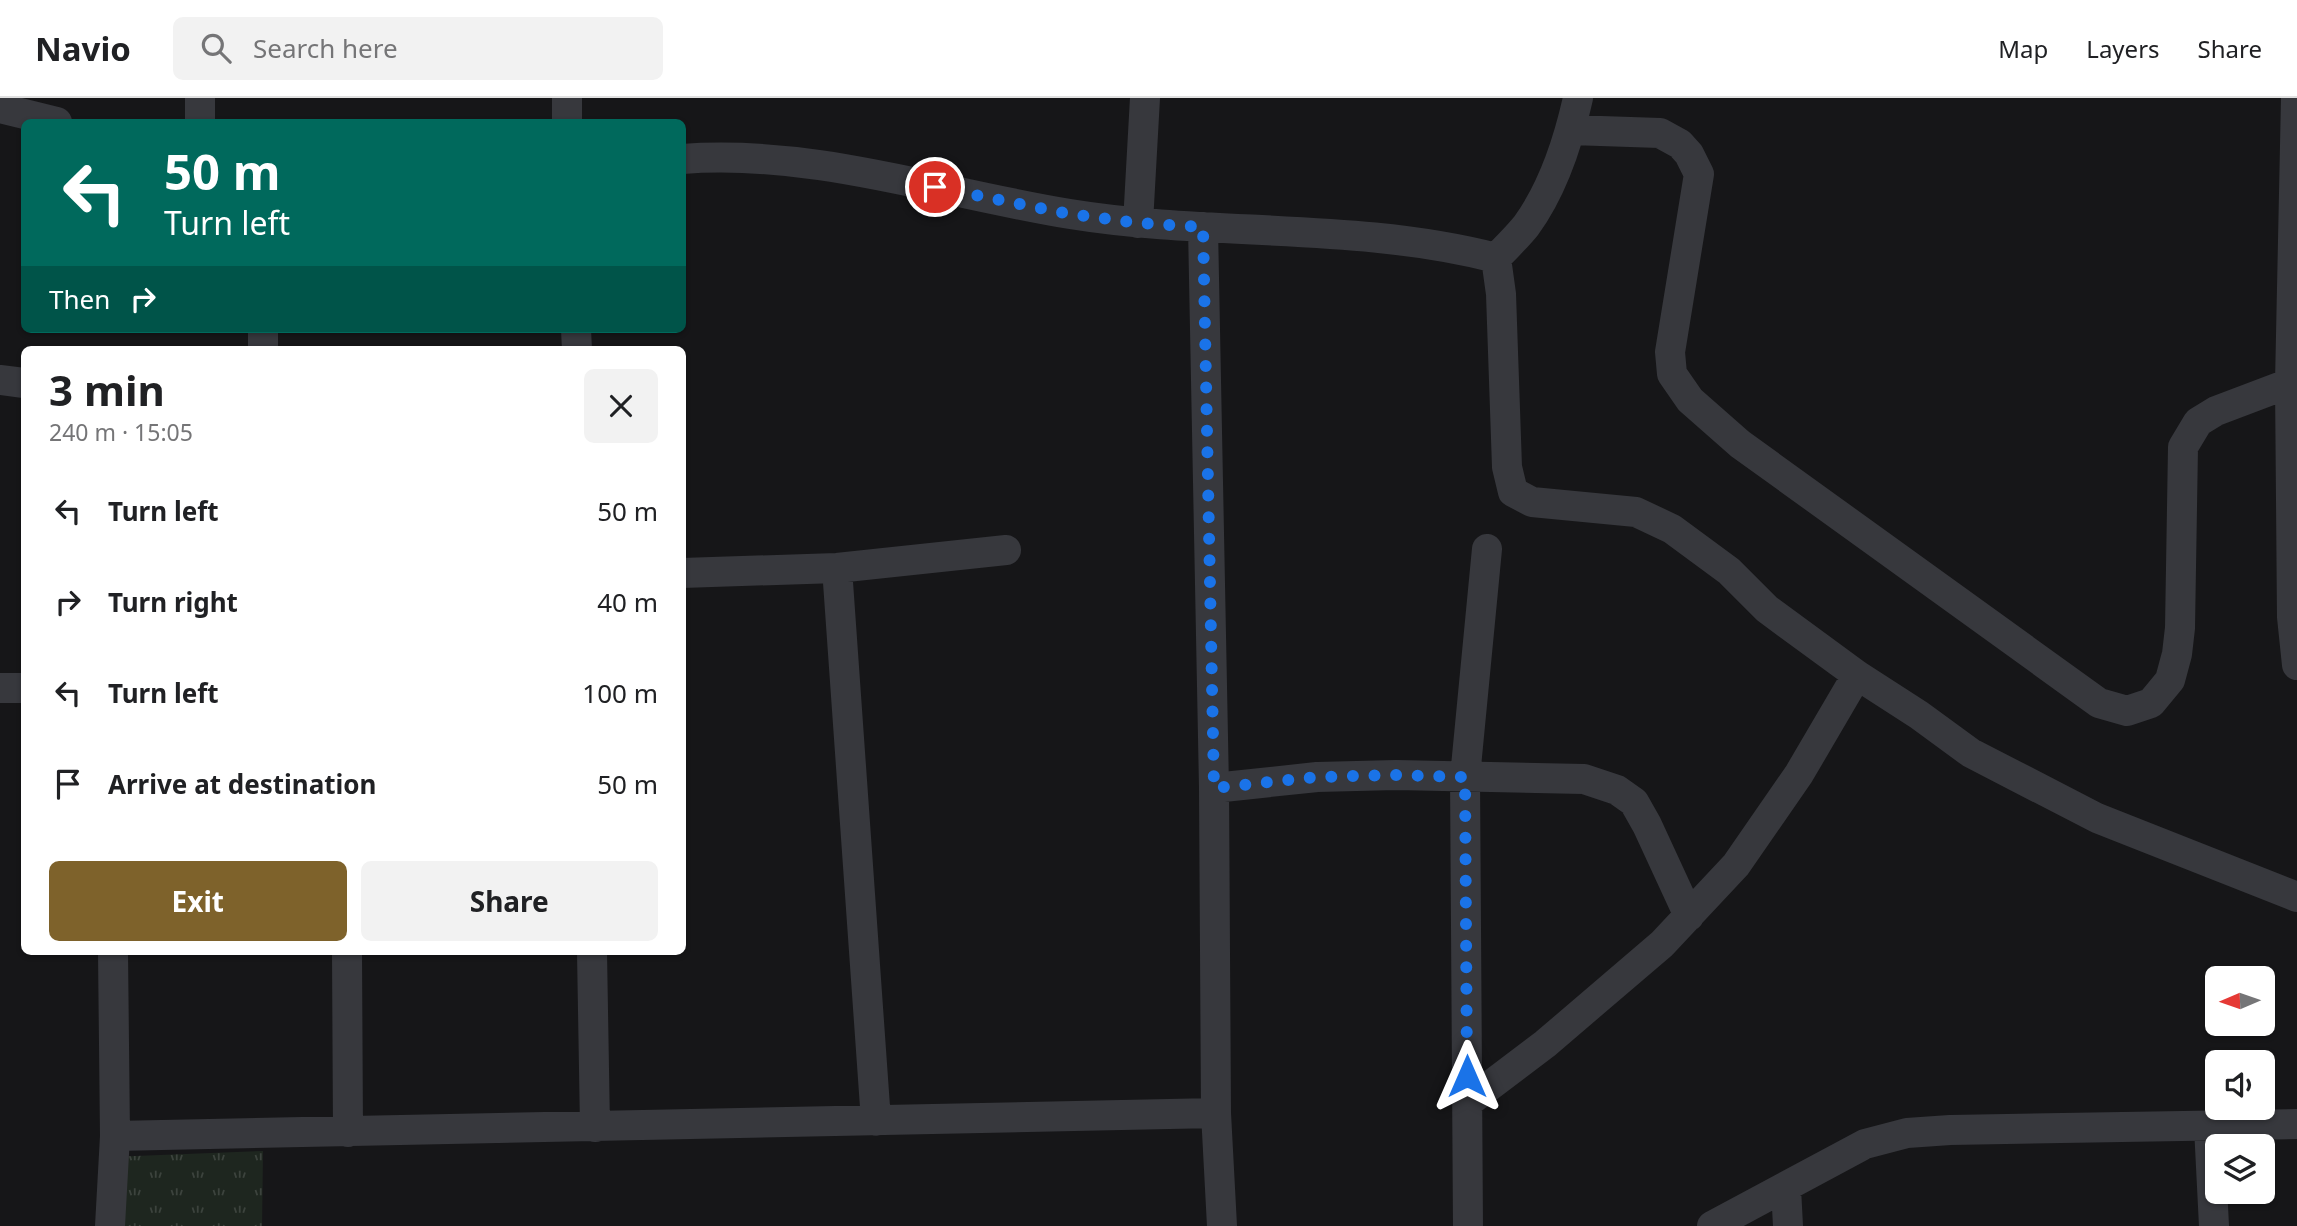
<!DOCTYPE html>
<meta charset="utf-8">
<style>
:root{--surface:#fff;--page:#f2f2f2;--text:#202124;--muted:#757577;--line:#e0e0e0;--accent:#7e622b}
body{margin:0;font-family:"Noto Sans",sans-serif;background:var(--page);color:var(--text);height:100vh;display:flex;flex-direction:column;font-size:26px;white-space:nowrap}
*{box-sizing:border-box;margin:0}
p{font-size:23px;color:var(--muted)}
.icon{flex:none;width:38px;height:38px;fill:none;stroke:currentColor;stroke-width:2;stroke-linecap:round;stroke-linejoin:round}
.map{position:relative;flex:1;overflow:hidden}
.drawer{position:absolute;left:21px;top:248px;width:665px;height:609px;display:flex;flex-direction:column;background:var(--surface);border-radius:10px;box-shadow:0 2px 5px #0004}
.drawer>*{flex:none}
.top-card{position:absolute;left:21px;top:21px;width:665px;height:214px;border-radius:10px;box-shadow:0 2px 5px #0004;background:#00695c;color:#fff;overflow:hidden}
.needle{width:46px;rotate:268deg}
.controls{position:absolute;left:2205px;top:868px;display:grid;gap:14px}
.controls a{display:grid;place-items:center;width:70px;height:70px;border-radius:10px;background:var(--surface);box-shadow:0 2px 5px #0004;font-size:35px}
.pin{position:absolute;display:grid;place-items:center;width:60px;height:60px;color:#fff;margin:-30px;border:4px solid #fff;border-radius:50%;box-shadow:0 2px 7px #0007}
.me{position:absolute;width:77px;margin:-38px;rotate:0deg;stroke-linejoin:round;filter:drop-shadow(0 0 5px #0008)}
.turn{display:flex;align-items:center;gap:24px;height:147px;padding:0 28px;font-size:32px}
.turn .icon{width:91px;height:91px;stroke-width:2.5}
.turn b{display:block;font-size:49px;line-height:60px}
.then{display:flex;align-items:center;height:66px;padding:0 28px;background:#0003;gap:14px;font-size:26px}
.round{display:grid;place-items:center;flex:none;width:74px;height:74px;border-radius:10px;background:var(--page)}
.head{display:flex;align-items:center;justify-content:space-between;height:119px;padding:0 28px}
h1{font-size:42px;font-weight:700;line-height:52px}
.primary-button{display:flex;gap:14px;margin-top:auto;padding:14px 28px}
.primary-button a{flex:1;height:80px;border-radius:10px;background:var(--accent);color:#fff;font-size:28px;font-weight:700;line-height:80px;text-align:center}
.primary-button a+a{background:var(--page);color:var(--text)}
ul{padding:0;list-style:none}
li{display:flex;align-items:center;gap:21px;height:91px;padding:0 28px}
li div{flex:1}
li b{display:block;font-size:26px}
li em{font-style:normal}
header{display:flex;align-items:center;gap:42px;box-sizing:border-box;height:98px;padding:0 35px;background:var(--surface);border-bottom:2px solid var(--line)}
header strong{font-size:33px}
nav{display:flex;gap:38px;margin-inline-start:auto;font-size:24px}
.search{width:490px;height:63px;background:var(--page);display:flex;align-items:center;gap:18px;box-sizing:border-box;padding:0 24px;border-radius:10px;color:var(--muted);font-size:26px}
.map>svg:first-child{display:block}
</style>
<header>
<strong>Navio</strong>
<div class="search"><svg class="icon" aria-label="search" viewBox="0 0 24 24"><circle cx="10" cy="10" r="6"/><path d="M15 15l6 6"/></svg>Search here</div>
<nav><a>Map</a><a>Layers</a><a>Share</a></nav>
</header>
<div class="map">
<svg width="2297" height="1128" viewBox="0 0 2297 1128">
<defs>
<pattern id="grass-tufts" width="24" height="20" patternUnits="userSpaceOnUse" patternTransform="scale(1.75)"><rect width="24" height="20" fill="#1e261f"/><path d="M3 7l-1-3M5 7V3M7 7l1-3M15 17l-1-3M17 17v-4M19 17l1-3" fill="none" stroke="#3c433d"/></pattern>
</defs>
<rect width="100%" height="100%" fill="#161618"/>
<path fill="url(#grass-tufts)" d="M 263,1053 L 262,1128 L 108,1128 L 110,1059 Z"/>
<g fill="none" stroke-linecap="round" stroke-linejoin="round">
<path stroke="#37383d" stroke-width="30" d="M 567,0 L 567,24
M 2296,0 L 2290,285 L 2292,519 L 2297,567
M 0,10 L 57,24
M 200,24 L 200,0
M 1571,32 L 1660,35 L 1680,46 L 1689,56 L 1699,76 L 1670,254 L 1672,276 L 1690,302 L 1740,346 L 2099,605 L 2127,613 L 2151,605 L 2170,582 L 2177,556 L 2180,530 L 2183,349 L 2198,324 L 2216,313 L 2290,285
M 682,61 C 815,51 941,95 1070,116 C 1211,139 1356,124 1496,160 L 1501,196 L 1507,369 L 1513,394 L 1532,404 L 1636,414 L 1672,431 L 1729,473 L 1767,511 L 1857,577 L 1919,617 L 1971,655 L 2097,720 L 2297,799
M 1138,125 L 1145,0
M 1203,129 L 1214,690 L 1216,1015 L 1222,1128
M 1496,160 C 1506,150 1517,139 1526,128 C 1553,91 1568,45 1578,0
M 576,231 L 577,252
M 263,252 L 263,231
M 0,282 L 24,285
M 837,470 L 876,1023
M 682,475 L 837,470 L 1006,452
M 0,590 L 24,590
M 1214,690 L 1317,679 L 1396,677 L 1584,681 L 1617,692 L 1634,704 L 1647,727 L 1689,818
M 347,854 L 348,1034
M 592,854 L 595,1029
M 1467,1005 L 1545,946 L 1662,846 L 1736,767 L 1799,676 L 1857,577
M 2209,1029 L 2214,1128
M 115,1038 L 1216,1015
M 1786,1090 L 1788,1128
M 110,1128 L 115,1038 L 113,854
M 1468,1128 L 1465,679 L 1487,451
M 1712,1128 L 1865,1046 L 1907,1035 L 1950,1032 L 2297,1026"/>
</g>
<g fill="none" stroke-linecap="round" stroke-linejoin="round">
<path stroke="#1a73e8" stroke-width="12" stroke-dasharray="0 21.6" d="M 935,89 L 1070,116 L 1138,125 L 1203,129 L 1214,690 L 1317,679 L 1396,677 L 1465,679 L 1467,978"/>
</g>
</svg>
<div class="controls">
<a><svg class="needle" viewBox="-14 -14 28 28"><path d="M0-13l5 13h-10z" fill="#e53935"/><path d="M0 13l5-13h-10z" fill="#757577"/></svg></a>
<a><svg class="icon" aria-label="sound" viewBox="0 0 24 24"><path d="M4 9h4l5-4v14l-5-4H4zM17 9q2 3 0 6"/></svg></a>
<a><svg class="icon" aria-label="layers" viewBox="0 0 24 24"><path d="M12 4l9 5-9 5-9-5zM3 14l9 5 9-5"/></svg></a>
</div>
<div class="pin" style="left:935px;top:89px;background:#d93025"><svg class="icon" aria-label="arrive" viewBox="0 0 24 24"><path d="M6 21V4h12l-3 4 3 4H6"/></svg></div>
<svg class="me" style="left:1467px;top:978px" viewBox="-20 -20 40 40"><path d="M0-17L14 15 0 8-14 15z" fill="#1a73e8" stroke="#fff" stroke-width="4"/></svg>
<div class="top-card">
<div class="turn"><svg class="icon" aria-label="left" viewBox="0 0 24 24"><path d="M17 20v-9H6M10 6l-5 5 5 5"/></svg><div><b>50 m</b>Turn left</div></div>
<div class="then">Then<svg class="icon" aria-label="right" viewBox="0 0 24 24"><path d="M7 20v-9h11M14 6l5 5-5 5"/></svg></div>
</div>
<section class="drawer">
<div class="head"><div><h1>3 min</h1><p>240 m · 15:05</p></div><a class="round"><svg class="icon" aria-label="close" viewBox="0 0 24 24"><path d="M6 6l12 12M18 6L6 18"/></svg></a></div>
<ul>
<li><svg class="icon" aria-label="left" viewBox="0 0 24 24"><path d="M17 20v-9H6M10 6l-5 5 5 5"/></svg><div><b>Turn left</b></div><em>50 m</em></li>
<li><svg class="icon" aria-label="right" viewBox="0 0 24 24"><path d="M7 20v-9h11M14 6l5 5-5 5"/></svg><div><b>Turn right</b></div><em>40 m</em></li>
<li><svg class="icon" aria-label="left" viewBox="0 0 24 24"><path d="M17 20v-9H6M10 6l-5 5 5 5"/></svg><div><b>Turn left</b></div><em>100 m</em></li>
<li><svg class="icon" aria-label="arrive" viewBox="0 0 24 24"><path d="M6 21V4h12l-3 4 3 4H6"/></svg><div><b>Arrive at destination</b></div><em>50 m</em></li>
</ul>
<div class="primary-button"><a>Exit</a><a>Share</a></div>
</section>
</div>
